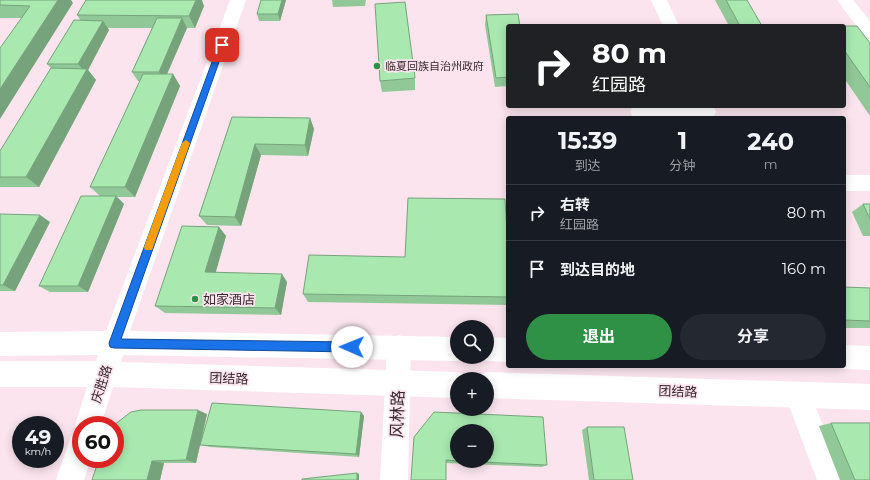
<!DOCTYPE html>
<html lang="zh">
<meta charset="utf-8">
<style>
:root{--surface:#171b24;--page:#242831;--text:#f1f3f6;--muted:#9ea1a6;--line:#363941;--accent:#2f9145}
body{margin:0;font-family:Montserrat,"Noto Sans SC",sans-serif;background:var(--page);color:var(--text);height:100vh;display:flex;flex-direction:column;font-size:15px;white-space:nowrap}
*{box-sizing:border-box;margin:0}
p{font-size:13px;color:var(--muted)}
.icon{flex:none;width:22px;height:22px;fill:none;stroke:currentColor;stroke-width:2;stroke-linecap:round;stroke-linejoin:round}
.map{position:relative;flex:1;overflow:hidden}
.sheet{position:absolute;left:506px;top:116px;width:340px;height:252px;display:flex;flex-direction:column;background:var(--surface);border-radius:4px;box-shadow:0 2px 10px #0003}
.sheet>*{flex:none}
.guide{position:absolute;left:506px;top:24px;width:340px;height:84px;border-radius:4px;box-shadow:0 2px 10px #0003;background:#202124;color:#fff;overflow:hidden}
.fabs{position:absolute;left:450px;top:320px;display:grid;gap:8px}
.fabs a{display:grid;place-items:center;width:44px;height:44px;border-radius:50%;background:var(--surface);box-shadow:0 2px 10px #0003;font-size:20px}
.speed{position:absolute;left:12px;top:416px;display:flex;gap:8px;font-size:20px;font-weight:700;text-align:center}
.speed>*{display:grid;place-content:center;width:52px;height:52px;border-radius:50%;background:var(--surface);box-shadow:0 2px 10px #0003;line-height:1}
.speed small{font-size:10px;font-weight:400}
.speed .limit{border:6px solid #d22;background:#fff;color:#111}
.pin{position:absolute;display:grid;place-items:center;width:34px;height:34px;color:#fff;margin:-17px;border-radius:8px;box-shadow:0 2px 6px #0006}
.me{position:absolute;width:44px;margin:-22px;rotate:271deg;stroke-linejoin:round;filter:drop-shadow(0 0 3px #0008)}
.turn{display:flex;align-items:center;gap:14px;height:84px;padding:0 20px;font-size:18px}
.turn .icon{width:52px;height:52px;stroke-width:2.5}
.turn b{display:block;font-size:28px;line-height:34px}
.eta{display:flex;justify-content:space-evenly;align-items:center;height:68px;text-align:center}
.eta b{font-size:24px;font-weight:700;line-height:28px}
.button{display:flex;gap:8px;margin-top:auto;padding:8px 20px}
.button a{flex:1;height:46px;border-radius:24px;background:var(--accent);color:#fff;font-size:16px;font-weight:700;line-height:46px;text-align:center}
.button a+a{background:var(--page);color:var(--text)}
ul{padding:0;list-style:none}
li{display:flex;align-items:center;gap:12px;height:56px;padding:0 20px;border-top:1px solid var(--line)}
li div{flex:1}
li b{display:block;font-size:15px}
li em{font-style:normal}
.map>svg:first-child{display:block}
</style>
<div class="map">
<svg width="870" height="480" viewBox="0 0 870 480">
<rect width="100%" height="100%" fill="#fbe4ed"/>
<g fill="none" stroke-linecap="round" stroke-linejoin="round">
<path fill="#fff" fill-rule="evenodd" d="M 651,0 L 667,0 L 679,26 L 663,26 Z
M 633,106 L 713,106 L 716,111 L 714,116 L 707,118 L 639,118 L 632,116 L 630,111 Z
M 844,175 L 870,175 L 870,191 L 844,191 Z
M 399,335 L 408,338 L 411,347 L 408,480 L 380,480 L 387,347 L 390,338 Z
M 798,382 L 807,386 L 845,480 L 817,480 L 785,395 L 789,386 Z"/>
<path fill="#fff" fill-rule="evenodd" d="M 230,0 L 246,0 L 130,331 L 457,337 L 457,357 L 466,357 L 457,361 L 123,355 L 121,362 L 457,372 L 466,376 L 467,379 L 457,379 L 457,398 L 113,387 L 101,425 L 81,425 L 81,459 L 91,459 L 84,480 L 56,480 L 71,436 L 78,433 L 75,425 L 87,387 L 0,387 L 0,361 L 96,361 L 98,355 L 0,356 L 0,332 L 106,331 Z
M 837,0 L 853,0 L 870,21 L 870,37 L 864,36 Z
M 487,337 L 508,338 L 508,362 L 487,361 L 478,358 L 487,357 Z
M 844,345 L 870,346 L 870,370 L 844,369 L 836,366 L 844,366 Z
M 487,372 L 870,384 L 870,410 L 487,398 L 487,379 L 477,379 L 478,376 Z"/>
</g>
<path fill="#91c897" d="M 0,0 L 73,3 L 21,18 L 0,18 Z
M 286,0 L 280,21 L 259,21 L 257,14 Z
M 332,0 L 366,0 L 365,6 L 333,7 Z
M 715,0 L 747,0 L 762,26 L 729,26 Z
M 204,6 L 195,28 L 187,28 L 167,74 L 173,74 L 180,86 L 135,197 L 117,197 L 124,204 L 88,292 L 50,292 L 39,286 L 100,196 L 90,187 L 140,81 L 138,81 L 132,72 L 152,28 L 108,28 L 109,30 L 88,70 L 96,80 L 39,187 L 0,187 L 0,151 L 51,68 L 47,64 L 81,21 L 77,15 Z
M 486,15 L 508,26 L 508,86 L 495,87 L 485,25 Z
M 844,26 L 870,43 L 870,116 L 844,78 Z
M 415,78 L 415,90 L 382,92 L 380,81 Z
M 232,117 L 310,118 L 314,129 L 308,156 L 261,155 L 241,226 L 207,225 L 199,216 Z
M 863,204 L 870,204 L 870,236 L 863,236 L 852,212 Z
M 0,214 L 50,222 L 15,291 L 0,291 Z
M 219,227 L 226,236 L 216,272 L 287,282 L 281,315 L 165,313 L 155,306 Z
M 508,248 L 508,305 L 308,302 L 303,294 L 405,257 Z
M 844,287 L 870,288 L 870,328 L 844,328 Z
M 361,412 L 364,416 L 359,457 L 210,447 L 200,445 L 196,463 L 164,463 L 160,480 L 92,480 L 207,414 L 202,437 Z
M 831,423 L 870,480 L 840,480 L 819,426 Z
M 587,427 L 633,480 L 589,480 L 582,430 Z
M 414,437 L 547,465 L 542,467 L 446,463 Z"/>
<path fill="#76a37b" d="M 58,0 L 71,0 L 73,3 L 0,119 L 0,89 Z
M 196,0 L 202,0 L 204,6 L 195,28 L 189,16 Z
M 282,0 L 286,0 L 280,21 L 278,14 Z
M 182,18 L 187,28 L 164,81 L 159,72 Z
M 103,21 L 109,30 L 88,70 L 96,80 L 39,187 L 26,177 L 85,72 L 78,64 Z
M 173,74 L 180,86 L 135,197 L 125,187 Z
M 310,118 L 314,129 L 308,156 L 305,145 Z
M 255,144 L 261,155 L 241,226 L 235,217 Z
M 116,196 L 124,204 L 88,292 L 78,286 Z
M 40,215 L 50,222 L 15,291 L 3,285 Z
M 219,227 L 226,236 L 213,281 L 205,272 Z
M 282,274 L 287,282 L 281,315 L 275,308 Z
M 198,410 L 207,414 L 196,463 L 186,460 Z
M 361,412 L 364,416 L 359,457 L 356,454 Z
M 152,461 L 164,463 L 160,480 L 147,480 Z
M 357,473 L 359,474 L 359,480 L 357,480 Z"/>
<path fill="#a9e9b0" stroke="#76a37b" d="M 0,0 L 58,0 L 0,89 L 0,48 L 30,6 L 0,5 Z
M 86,0 L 196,0 L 189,16 L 77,15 Z
M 261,0 L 282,0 L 278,14 L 257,14 Z
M 726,0 L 747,0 L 762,26 L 740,26 Z
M 405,2 L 415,78 L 380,81 L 375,4 Z
M 518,14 L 520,26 L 508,26 L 508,77 L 496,78 L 486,15 Z
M 157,18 L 182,18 L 159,72 L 132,72 Z
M 74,20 L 103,21 L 78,64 L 47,64 Z
M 841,26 L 857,26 L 870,43 L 870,87 L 844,50 L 844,26 Z
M 51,68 L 87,69 L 26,177 L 0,177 L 0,151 Z
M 143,74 L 173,74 L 125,187 L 90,187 Z
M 232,117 L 310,118 L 305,145 L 255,144 L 235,217 L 199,216 Z
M 81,196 L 116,196 L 78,286 L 39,286 Z
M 408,198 L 505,199 L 508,248 L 508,297 L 303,294 L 309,255 L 405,257 Z
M 863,204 L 870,204 L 870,219 Z
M 0,214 L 40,215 L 3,285 L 0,285 Z
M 182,226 L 219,227 L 205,272 L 282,274 L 275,308 L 155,306 Z
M 844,287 L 870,288 L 870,321 L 844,320 Z
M 212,403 L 361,412 L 356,454 L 200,445 Z
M 141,410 L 198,410 L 186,460 L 152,461 L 147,480 L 92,480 L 99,459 L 115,459 L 115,425 L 114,425 L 131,412 Z
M 434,412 L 543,417 L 547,465 L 459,461 L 487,461 L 487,431 L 457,431 L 457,461 L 446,460 L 446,480 L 411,480 L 414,437 Z
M 831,423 L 870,423 L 870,480 L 855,480 Z
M 587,427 L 624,427 L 633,480 L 594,480 Z
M 357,473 L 357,480 L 302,480 L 302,479 Z"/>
<path fill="#1a73e8" stroke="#114b97" d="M 219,43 L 222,43 L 225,45 L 121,339 L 352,342 L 356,343 L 357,347 L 356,350 L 352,352 L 114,348 L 110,347 L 109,343 Z"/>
<path fill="#f59e0b" d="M 186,140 L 190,143 L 153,247 L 152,250 L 145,250 L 144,247 L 182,143 Z"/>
<g fill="#2f9145" stroke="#fbe4ed" stroke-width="1.5">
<circle cx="377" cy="66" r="4"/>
<circle cx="195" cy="299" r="4"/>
</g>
<g text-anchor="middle" stroke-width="3.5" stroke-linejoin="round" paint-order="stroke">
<g font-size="11" fill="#38292f" stroke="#fbe4ed" text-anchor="start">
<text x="385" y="70">临夏回族自治州政府</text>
</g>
<g font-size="13" fill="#38292f" stroke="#fbe4ed" text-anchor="start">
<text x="203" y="304">如家酒店</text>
</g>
<g font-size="13" fill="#38292f" stroke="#fbe4ed">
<text transform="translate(229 378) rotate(2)" y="5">团结路</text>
<text transform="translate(101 384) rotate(-72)" y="5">庆胜路</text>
<text transform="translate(678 391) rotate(2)" y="5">团结路</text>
</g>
<g font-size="16" fill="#38292f" stroke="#fbe4ed">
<text transform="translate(397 414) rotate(-88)" y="6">风林路</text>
</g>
</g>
</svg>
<div class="fabs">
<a><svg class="icon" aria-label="search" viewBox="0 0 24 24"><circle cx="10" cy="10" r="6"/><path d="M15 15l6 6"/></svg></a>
<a>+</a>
<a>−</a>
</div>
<div class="speed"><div>49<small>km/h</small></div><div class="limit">60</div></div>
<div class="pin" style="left:222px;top:45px;background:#d93025"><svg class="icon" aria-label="arrive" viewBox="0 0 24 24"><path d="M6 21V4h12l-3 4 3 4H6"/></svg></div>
<svg class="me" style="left:352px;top:347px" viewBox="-20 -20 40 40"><circle r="19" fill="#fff"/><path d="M0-13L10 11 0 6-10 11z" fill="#1a73e8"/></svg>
<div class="guide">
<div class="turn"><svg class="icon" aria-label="right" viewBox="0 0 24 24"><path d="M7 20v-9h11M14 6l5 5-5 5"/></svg><div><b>80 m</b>红园路</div></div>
</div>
<section class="sheet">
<div class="eta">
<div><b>15:39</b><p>到达</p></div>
<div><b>1</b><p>分钟</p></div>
<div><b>240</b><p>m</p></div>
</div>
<ul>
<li><svg class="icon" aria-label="right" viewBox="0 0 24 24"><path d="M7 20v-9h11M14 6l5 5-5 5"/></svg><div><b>右转</b><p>红园路</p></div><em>80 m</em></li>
<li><svg class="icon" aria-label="arrive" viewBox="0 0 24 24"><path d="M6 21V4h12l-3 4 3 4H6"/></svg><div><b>到达目的地</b></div><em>160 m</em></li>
</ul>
<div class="button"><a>退出</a><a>分享</a></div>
</section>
</div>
